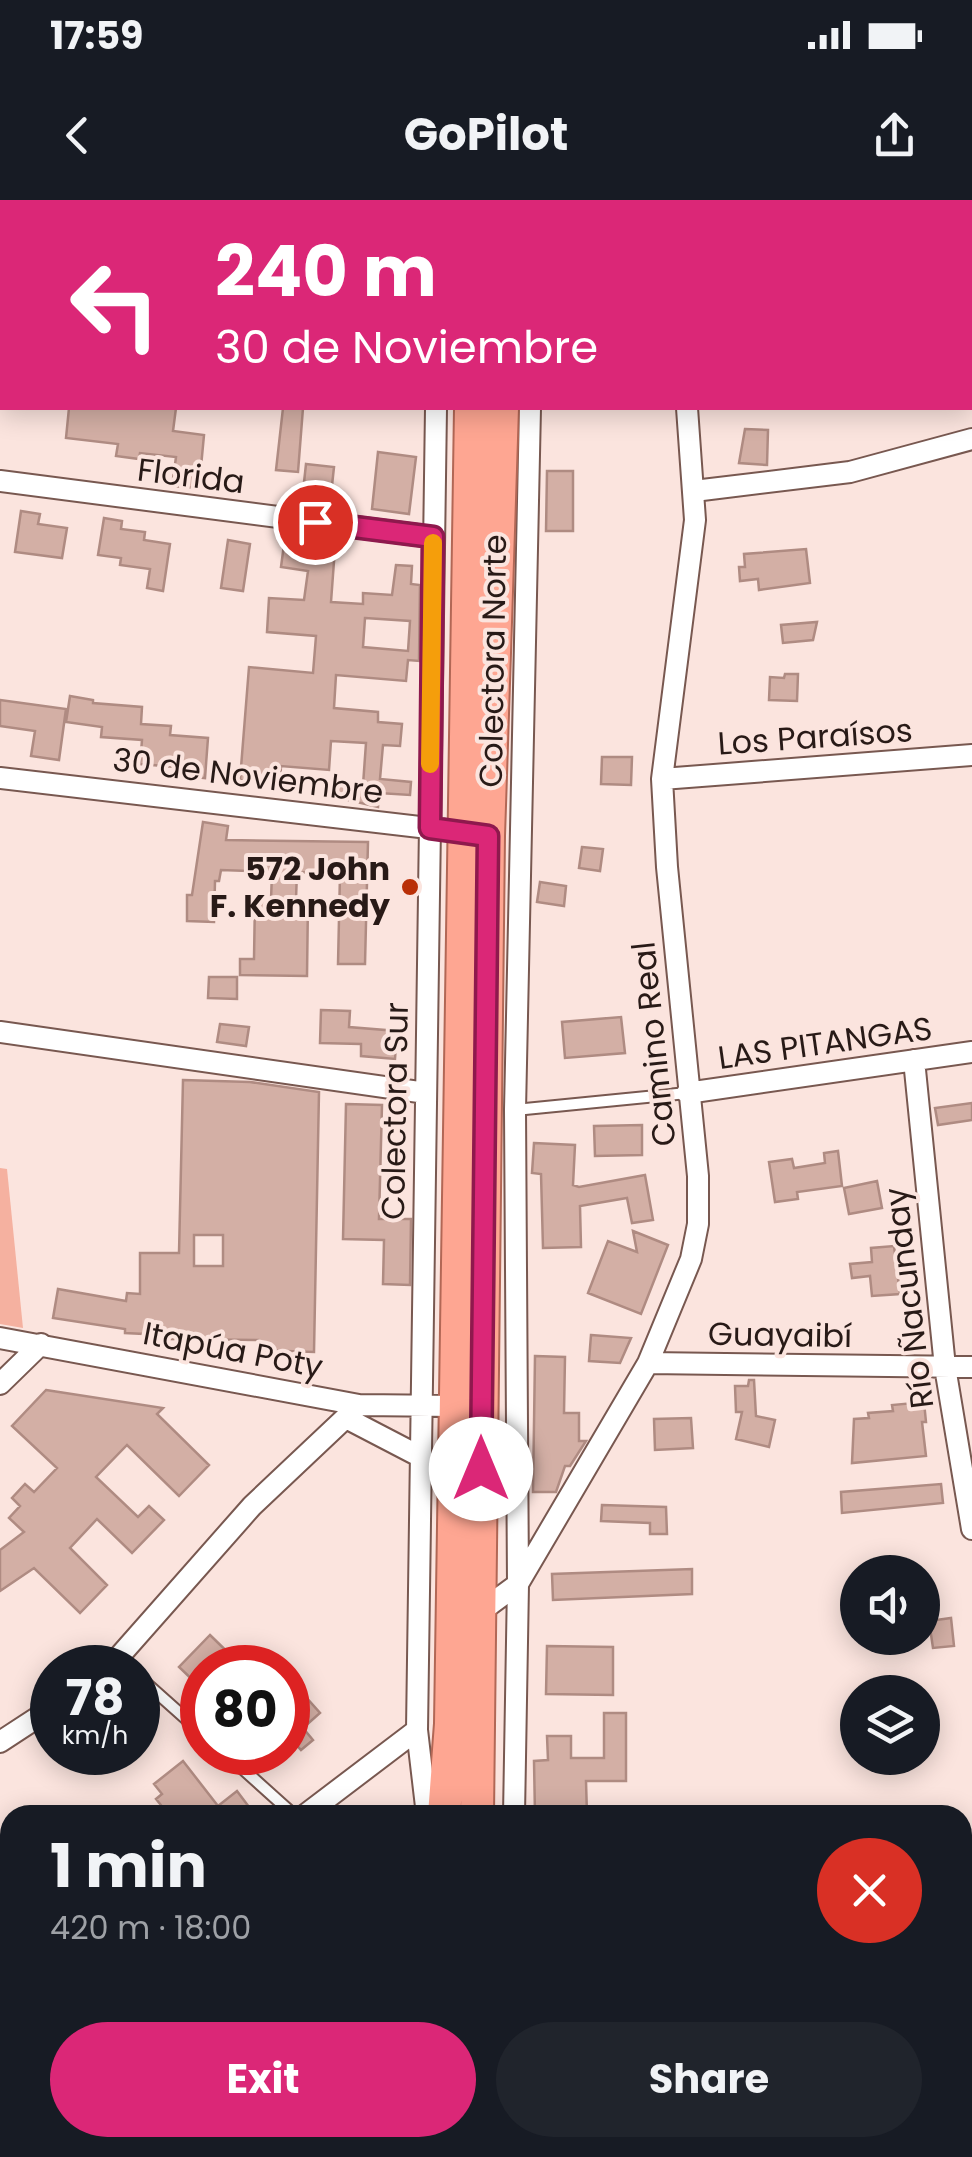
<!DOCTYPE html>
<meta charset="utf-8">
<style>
:root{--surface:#171b24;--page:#20242c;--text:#f1f3f6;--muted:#9ea1a6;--accent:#db2777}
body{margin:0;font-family:Poppins,sans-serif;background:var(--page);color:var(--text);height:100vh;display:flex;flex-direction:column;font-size:38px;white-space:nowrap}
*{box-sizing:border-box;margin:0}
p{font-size:32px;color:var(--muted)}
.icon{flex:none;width:55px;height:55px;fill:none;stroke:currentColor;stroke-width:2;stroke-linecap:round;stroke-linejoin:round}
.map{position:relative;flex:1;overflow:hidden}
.details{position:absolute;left:0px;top:1605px;width:972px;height:352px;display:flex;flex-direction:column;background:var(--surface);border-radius:30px 30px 0 0;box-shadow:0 5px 25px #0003}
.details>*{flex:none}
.top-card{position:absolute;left:0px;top:0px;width:972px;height:210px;box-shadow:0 5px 25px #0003;background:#db2777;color:#fff;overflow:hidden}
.controls{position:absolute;left:840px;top:1355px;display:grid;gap:20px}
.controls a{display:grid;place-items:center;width:100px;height:100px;border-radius:50%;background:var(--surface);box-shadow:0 5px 25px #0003;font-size:50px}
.speed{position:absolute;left:30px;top:1445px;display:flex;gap:20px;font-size:50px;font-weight:700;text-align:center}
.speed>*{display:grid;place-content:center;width:130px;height:130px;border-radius:50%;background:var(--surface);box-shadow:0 5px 25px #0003;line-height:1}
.speed small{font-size:25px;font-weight:400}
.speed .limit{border:15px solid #d22;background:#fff;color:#111}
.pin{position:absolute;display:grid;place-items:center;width:85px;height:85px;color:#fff;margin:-42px;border:5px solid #fff;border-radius:50%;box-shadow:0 2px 10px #0007}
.me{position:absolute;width:110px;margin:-55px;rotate:0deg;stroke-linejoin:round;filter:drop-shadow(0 0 8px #0008)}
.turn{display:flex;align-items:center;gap:35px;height:210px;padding:0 50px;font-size:45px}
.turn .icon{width:130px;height:130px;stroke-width:2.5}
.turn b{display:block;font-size:70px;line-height:85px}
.round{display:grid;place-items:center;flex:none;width:105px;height:105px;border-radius:52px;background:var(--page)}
.headline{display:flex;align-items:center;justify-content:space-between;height:170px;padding:0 50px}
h1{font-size:60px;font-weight:700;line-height:75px}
.cta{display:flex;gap:20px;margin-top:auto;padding:20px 50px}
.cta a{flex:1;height:115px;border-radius:60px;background:var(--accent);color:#fff;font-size:40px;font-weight:700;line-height:115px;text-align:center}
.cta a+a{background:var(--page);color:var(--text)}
.status{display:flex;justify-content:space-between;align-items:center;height:70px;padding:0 50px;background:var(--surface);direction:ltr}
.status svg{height:28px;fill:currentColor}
header{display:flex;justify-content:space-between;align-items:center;height:130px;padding:0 50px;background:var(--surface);font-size:45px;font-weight:700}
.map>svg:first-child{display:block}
</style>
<div class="status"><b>17:59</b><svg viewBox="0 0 49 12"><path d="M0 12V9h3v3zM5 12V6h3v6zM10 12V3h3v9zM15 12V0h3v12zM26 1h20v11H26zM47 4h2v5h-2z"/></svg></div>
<header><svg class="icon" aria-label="back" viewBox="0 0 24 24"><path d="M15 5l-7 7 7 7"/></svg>GoPilot<svg class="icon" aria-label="share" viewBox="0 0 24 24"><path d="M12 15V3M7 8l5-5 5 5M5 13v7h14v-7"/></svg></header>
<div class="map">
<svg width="972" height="1957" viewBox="0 0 972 1957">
<rect width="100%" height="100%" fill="#fbe4de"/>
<path fill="#f5b1a0" d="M 0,968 L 7,969 L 23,1128 L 0,1124 Z"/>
<path fill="#d3afa5" stroke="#af8b82" stroke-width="2.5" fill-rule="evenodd" d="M 69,208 L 176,208 L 173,231 L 204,235 L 199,288 L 172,286 L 176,257 L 140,253 L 139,259 L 116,256 L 118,244 L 66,238 Z
M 283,208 L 303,208 L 298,272 L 276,270 Z
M 745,229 L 768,230 L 767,265 L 739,263 Z
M 378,252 L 416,257 L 409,314 L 372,309 Z
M 306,264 L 334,267 L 330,304 L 302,301 Z
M 547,271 L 573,271 L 573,331 L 546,331 Z
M 21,311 L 40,314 L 38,324 L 67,328 L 62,358 L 15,352 Z
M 104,318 L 122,321 L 121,329 L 145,332 L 144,340 L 170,344 L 163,391 L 147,388 L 150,369 L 120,365 L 121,358 L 98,355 Z
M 285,337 L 303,340 L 303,345 L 335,348 L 331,402 L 363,404 L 363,393 L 392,395 L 396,365 L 412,366 L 411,384 L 420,385 L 419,461 L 408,460 L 406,481 L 336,475 L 334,508 L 378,512 L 378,522 L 402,524 L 400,546 L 383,545 L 380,579 L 411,582 L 410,595 L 379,593 L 378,607 L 331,596 L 333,581 L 363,585 L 366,543 L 331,541 L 329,570 L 281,566 L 280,583 L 240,580 L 249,467 L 313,473 L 316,436 L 267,432 L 269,398 L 304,400 L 308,371 L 281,367 ZM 365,418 L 410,421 L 408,451 L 363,447 Z
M 228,340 L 250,344 L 243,391 L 221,388 Z
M 806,349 L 810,383 L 759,390 L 758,379 L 740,381 L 739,367 L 745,367 L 744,354 Z
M 817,422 L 813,440 L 783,443 L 781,425 Z
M 785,474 L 798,474 L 797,501 L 769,500 L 770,477 L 784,478 Z
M 70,496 L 93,500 L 93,503 L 142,507 L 141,524 L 171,526 L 170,535 L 208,538 L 205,578 L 176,575 L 176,567 L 140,564 L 142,540 L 101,537 L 102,527 L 66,522 Z
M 0,500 L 66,509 L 59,560 L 31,556 L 35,531 L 0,526 Z
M 602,557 L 632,557 L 631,585 L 601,584 Z
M 203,622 L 228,626 L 226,640 L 368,642 L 365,764 L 338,764 L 340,674 L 297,672 L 296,699 L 308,700 L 307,776 L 240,775 L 240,759 L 254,759 L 255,699 L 271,700 L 272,672 L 221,670 L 219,681 L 215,681 L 214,722 L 187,721 L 187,695 L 192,695 Z
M 582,647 L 603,649 L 600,671 L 579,668 Z
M 540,682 L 566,686 L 564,706 L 537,702 Z
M 209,777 L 237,777 L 237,799 L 208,798 Z
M 321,810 L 350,811 L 349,827 L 397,831 L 395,859 L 361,856 L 361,844 L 320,843 Z
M 621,817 L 625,853 L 565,858 L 562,822 Z
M 220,824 L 249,827 L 246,846 L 217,842 Z
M 183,880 L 250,882 L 319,892 L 314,1152 L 258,1150 L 258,1140 L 165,1139 L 165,1135 L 125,1133 L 125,1129 L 53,1118 L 58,1089 L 126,1101 L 127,1093 L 140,1094 L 140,1053 L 179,1053 ZM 194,1035 L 223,1035 L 223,1066 L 194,1066 Z
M 972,903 L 972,920 L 938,925 L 935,908 Z
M 346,904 L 382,905 L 379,1019 L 411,1019 L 410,1085 L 383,1084 L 384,1040 L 343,1039 Z
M 642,925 L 642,955 L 595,956 L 594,926 Z
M 534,943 L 575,945 L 573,985 L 579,987 L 645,975 L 653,1020 L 632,1023 L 627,998 L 580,1006 L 581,1047 L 543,1048 L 541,974 L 532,973 Z
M 838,951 L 842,986 L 797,992 L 798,999 L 775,1002 L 769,962 L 792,959 L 794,968 L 825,963 L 824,953 Z
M 877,981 L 882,1008 L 849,1014 L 844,988 Z
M 633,1031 L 668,1045 L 641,1114 L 588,1093 L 608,1041 L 637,1052 Z
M 894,1046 L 900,1094 L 872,1096 L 870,1076 L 852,1078 L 850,1064 L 872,1062 L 871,1048 Z
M 591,1135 L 631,1138 L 620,1163 L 589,1161 Z
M 535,1156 L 565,1157 L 564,1213 L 579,1213 L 579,1241 L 586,1241 L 570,1266 L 565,1266 L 556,1292 L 533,1292 Z
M 749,1180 L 754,1180 L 756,1216 L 775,1220 L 769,1247 L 736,1239 L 742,1212 L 736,1212 L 735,1186 L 748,1186 Z
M 46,1190 L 163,1208 L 157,1214 L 209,1265 L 179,1296 L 127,1245 L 96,1277 L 138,1317 L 149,1306 L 164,1320 L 132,1353 L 97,1319 L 70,1348 L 107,1385 L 80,1413 L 34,1368 L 0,1391 L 0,1350 L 24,1332 L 9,1318 L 20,1306 L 12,1298 L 25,1284 L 34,1292 L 57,1268 L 12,1226 Z
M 924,1202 L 926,1222 L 922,1222 L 926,1256 L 852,1263 L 854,1219 L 869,1218 L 868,1213 L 893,1211 L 892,1205 Z
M 691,1218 L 693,1248 L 655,1250 L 654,1219 Z
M 941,1284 L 943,1303 L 842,1313 L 841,1292 Z
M 602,1305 L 666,1307 L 667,1334 L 650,1334 L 650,1323 L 601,1321 Z
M 692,1369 L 692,1394 L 553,1400 L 552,1374 Z
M 951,1418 L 954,1446 L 933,1448 L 929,1421 Z
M 210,1435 L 244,1468 L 202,1468 L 202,1489 L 179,1467 Z
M 547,1446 L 613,1447 L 613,1495 L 546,1494 Z
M 305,1496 L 320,1513 L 303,1528 L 313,1540 L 301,1550 L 291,1539 L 288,1542 L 288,1511 Z
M 604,1513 L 626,1513 L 626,1581 L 586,1581 L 587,1615 L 535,1615 L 534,1561 L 548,1560 L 547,1536 L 571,1536 L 571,1558 L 604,1558 Z
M 183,1561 L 218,1606 L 237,1591 L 255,1615 L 169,1615 L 156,1599 L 162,1594 L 154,1584 Z"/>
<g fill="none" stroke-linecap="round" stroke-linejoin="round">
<g stroke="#785850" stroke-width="14">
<path id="service" d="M 515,910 L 687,893
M 138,1476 L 202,1533
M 224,1552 L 294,1615"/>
</g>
<g stroke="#785850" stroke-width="24">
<path id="minor" d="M 63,0 L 78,2
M 672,0 L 672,2
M 443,2 L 443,0
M 535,2 L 535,0
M 0,281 L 433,337
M 694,291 L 850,272 L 972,239
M 0,578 L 471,633
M 662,579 L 972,555
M 0,832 L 426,893
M 914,860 L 945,1167 L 972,1329
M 687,893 L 972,852
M 0,1138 L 359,1205 L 456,1206
M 648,1163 L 972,1167
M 0,1184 L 41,1144
M 346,1218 L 421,1257
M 480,1412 L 518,1384 L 648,1163 L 691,1059 L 698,1024 L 698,976 L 667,667 L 662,579 L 695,320 L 687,208
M 109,1468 L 252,1306 L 359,1205
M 0,1542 L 52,1508
M 305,1615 L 417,1530
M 427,1615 L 417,1530 L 436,208
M 514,1615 L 518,1384 L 515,910 L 530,208
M 809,1948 L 811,1957
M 453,1957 L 456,1948"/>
</g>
<g stroke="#785850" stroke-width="31">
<path id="secondary" d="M 806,2 L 817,0
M 900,2 L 910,0"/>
</g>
<g stroke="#b26755" stroke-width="36">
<path id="trunk" d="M 476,2 L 476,0
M 509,2 L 509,0
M 444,1615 L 451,1524 L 471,208
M 477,1615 L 488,636 L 502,208
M 327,1957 L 331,1948
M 424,1957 L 427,1948"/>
</g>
<use href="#service" stroke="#fff" stroke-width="10"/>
<use href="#minor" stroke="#fff" stroke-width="20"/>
<use href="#secondary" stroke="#feded6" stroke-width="28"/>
<use href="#trunk" stroke="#fea692" stroke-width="32"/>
</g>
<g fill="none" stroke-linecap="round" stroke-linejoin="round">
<g stroke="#8e194d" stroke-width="25">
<path id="route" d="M 315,322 L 433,337 L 430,628 L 488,636 L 481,1269"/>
</g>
<use href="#route" stroke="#db2777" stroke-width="18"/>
<path stroke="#f59e0b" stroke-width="18" d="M 430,564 L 433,343"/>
</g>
<circle fill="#b92f07" stroke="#fbe4de" stroke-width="4" cx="410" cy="687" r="10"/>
<g text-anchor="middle" stroke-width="8" stroke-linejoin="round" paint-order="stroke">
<g font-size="32" fill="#281a17" stroke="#fbe4de">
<text transform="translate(191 276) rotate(7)" y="11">Florida</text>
<text transform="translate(493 461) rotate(-89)" y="11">Colectora Norte</text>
<text transform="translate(815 537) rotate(-4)" y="11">Los Paraísos</text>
<text transform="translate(248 576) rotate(7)" y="11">30 de Noviembre</text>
<text transform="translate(825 843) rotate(-8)" y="11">LAS PITANGAS</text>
<text transform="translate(654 844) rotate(-96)" y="11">Camino Real</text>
<text transform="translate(395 911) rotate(-89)" y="11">Colectora Sur</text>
<text transform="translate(909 1098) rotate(-97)" y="11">Río Ñacunday</text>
<text transform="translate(780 1135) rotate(1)" y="11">Guayaibí</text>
<text transform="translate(233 1150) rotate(11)" y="11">Itapúa Poty</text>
</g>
<g font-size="32" font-weight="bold" fill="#281a17" stroke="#fbe4de" text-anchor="end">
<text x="390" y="680">572 John<tspan x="390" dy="37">F. Kennedy</tspan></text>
</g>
</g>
</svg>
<div class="controls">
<a><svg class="icon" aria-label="sound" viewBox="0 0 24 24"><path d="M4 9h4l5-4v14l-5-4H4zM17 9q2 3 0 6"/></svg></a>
<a><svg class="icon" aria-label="layers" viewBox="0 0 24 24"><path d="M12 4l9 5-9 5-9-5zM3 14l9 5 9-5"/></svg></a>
</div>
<div class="speed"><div>78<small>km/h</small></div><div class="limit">80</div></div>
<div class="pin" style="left:315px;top:322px;background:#d93025"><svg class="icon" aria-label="arrive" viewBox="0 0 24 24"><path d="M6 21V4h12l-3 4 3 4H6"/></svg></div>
<svg class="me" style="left:481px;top:1269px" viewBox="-20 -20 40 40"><circle r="19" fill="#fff"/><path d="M0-13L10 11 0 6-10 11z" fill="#db2777"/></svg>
<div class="top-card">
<div class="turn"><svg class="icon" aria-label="left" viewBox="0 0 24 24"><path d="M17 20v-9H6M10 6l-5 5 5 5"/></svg><div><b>240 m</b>30 de Noviembre</div></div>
</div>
<section class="details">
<div class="headline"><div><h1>1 min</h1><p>420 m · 18:00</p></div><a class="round" style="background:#d93025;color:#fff"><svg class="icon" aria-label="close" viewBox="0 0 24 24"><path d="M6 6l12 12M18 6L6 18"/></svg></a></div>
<div class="cta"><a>Exit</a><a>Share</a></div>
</section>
</div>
